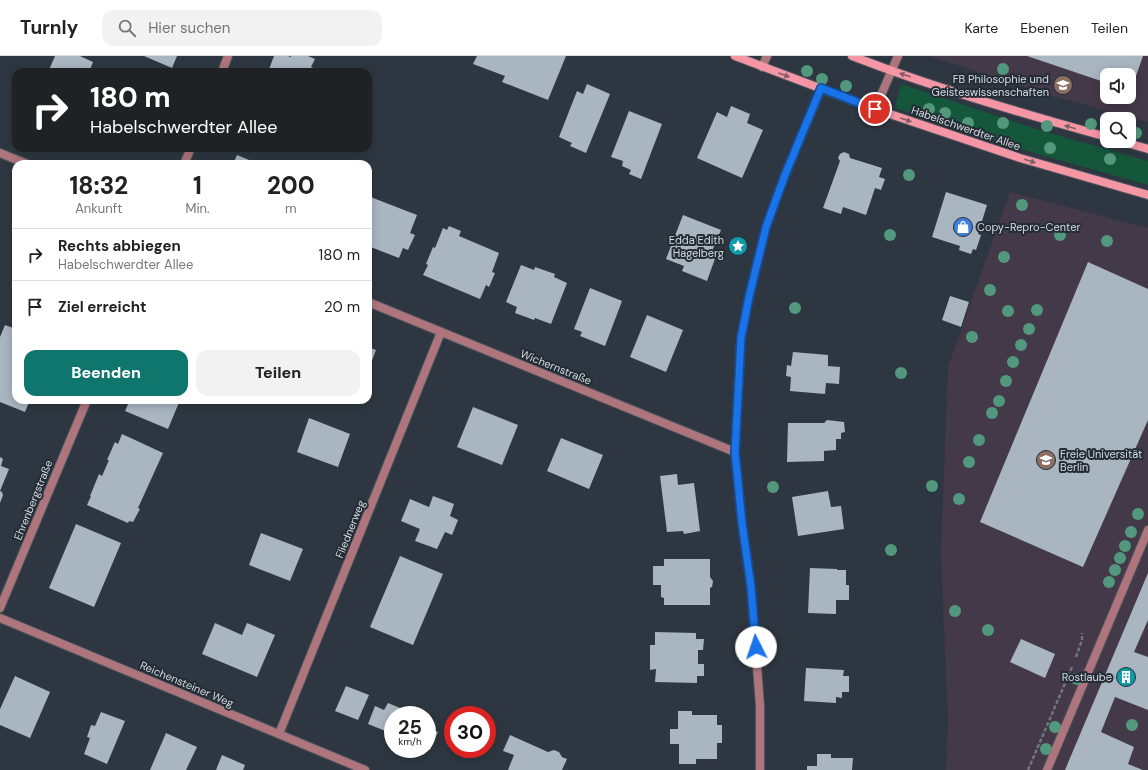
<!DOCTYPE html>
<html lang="de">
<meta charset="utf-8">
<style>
:root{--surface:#fff;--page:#f2f2f2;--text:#222;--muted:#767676;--line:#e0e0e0;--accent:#0f766e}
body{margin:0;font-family:"DM Sans",sans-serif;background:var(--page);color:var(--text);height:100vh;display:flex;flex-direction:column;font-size:15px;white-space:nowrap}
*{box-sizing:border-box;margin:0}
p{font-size:13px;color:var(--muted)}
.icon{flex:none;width:22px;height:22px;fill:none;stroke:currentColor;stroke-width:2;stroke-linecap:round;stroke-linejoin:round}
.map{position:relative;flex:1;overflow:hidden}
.panel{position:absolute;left:12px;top:104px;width:360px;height:244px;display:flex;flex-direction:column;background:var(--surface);border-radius:12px;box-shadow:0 2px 10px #0003}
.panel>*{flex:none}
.banner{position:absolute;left:12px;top:12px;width:360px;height:84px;border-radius:12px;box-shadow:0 2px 10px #0003;background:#202124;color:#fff;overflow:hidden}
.buttons{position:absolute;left:1100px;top:12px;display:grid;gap:8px}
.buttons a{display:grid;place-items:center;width:36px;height:36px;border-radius:8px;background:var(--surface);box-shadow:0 2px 10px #0003;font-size:20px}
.speed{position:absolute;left:384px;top:650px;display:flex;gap:8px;font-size:20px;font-weight:700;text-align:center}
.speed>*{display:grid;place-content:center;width:52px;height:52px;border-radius:50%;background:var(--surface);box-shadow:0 2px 10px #0003;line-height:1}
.speed small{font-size:10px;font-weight:400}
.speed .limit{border:6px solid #d22;background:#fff;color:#111}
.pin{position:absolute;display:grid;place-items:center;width:34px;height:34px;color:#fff;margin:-17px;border:2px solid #fff;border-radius:50%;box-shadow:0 1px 4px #0007}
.me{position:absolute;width:44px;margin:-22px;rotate:356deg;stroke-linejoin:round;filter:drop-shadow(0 0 3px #0008)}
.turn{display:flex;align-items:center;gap:14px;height:84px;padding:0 12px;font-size:18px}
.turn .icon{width:52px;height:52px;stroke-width:2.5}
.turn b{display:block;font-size:28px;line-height:34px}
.eta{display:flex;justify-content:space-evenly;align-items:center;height:68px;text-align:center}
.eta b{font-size:24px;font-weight:800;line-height:28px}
.button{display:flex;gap:8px;margin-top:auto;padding:8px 12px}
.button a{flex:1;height:46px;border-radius:12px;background:var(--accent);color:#fff;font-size:16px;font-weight:800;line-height:46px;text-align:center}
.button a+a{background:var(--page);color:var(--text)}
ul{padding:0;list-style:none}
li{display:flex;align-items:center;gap:12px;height:52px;padding:0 12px;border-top:1px solid var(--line)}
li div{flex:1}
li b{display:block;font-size:15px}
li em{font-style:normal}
header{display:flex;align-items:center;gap:24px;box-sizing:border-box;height:56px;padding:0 20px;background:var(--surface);border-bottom:1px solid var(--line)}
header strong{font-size:19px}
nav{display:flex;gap:22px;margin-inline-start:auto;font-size:14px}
.search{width:280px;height:36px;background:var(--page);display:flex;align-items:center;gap:10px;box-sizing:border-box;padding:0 14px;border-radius:12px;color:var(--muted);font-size:15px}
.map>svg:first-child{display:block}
</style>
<header>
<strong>Turnly</strong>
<div class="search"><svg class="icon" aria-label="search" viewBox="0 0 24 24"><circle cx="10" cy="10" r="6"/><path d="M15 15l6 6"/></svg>Hier suchen</div>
<nav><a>Karte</a><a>Ebenen</a><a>Teilen</a></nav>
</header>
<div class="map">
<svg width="1148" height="714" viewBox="0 0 1148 714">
<rect width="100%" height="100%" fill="#2e3741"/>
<path fill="#443948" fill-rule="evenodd" d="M 929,0 L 1148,0 L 1148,66 L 1050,39 ZM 1107,19 L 1129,19 L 1129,41 L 1107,41 Z
M 1010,136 L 1148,172 L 1148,714 L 946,714 L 948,665 L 941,498 L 948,311 Z"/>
<path fill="#14573b" d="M 901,28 L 1039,74 L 1148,105 L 1148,129 L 1031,96 L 895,52 Z"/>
<path fill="#aab5c2" d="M 55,0 L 80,0 L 93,6 L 89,16 L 48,16 Z
M 144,0 L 177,0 L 172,12 Z
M 274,0 L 288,0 L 291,1 L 291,0 L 308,0 L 315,3 L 311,11 L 324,16 L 268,16 Z
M 477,0 L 566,0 L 548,44 L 502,26 L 505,20 L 473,8 Z
M 1027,0 L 1143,0 L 1136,20 L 1118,14 L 1117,19 L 1107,19 L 1107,27 Z
M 587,28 L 610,38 L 586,97 L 570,90 L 572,87 L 559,81 L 577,35 L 583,38 Z
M 731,50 L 750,58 L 747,67 L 763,74 L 742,122 L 697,102 L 717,56 L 727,61 Z
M 629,55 L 662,68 L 641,123 L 629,118 L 631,114 L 622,110 L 623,105 L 611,101 Z
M 844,96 L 849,98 L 850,102 L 882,112 L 879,121 L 885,123 L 881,134 L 875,132 L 866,159 L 843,151 L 841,158 L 823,152 L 840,105 L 838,102 L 840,98 Z
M 237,99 L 254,106 L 260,108 L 233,108 Z
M 946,136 L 987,149 L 978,178 L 981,179 L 976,194 L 973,193 L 971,198 L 959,194 L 960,190 L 932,181 Z
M 368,140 L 417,159 L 410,177 L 415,179 L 408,194 L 403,192 L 399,202 L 368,190 Z
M 683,159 L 721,174 L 712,195 L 717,197 L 707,225 L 682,215 L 684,210 L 666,203 Z
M 449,170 L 461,175 L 459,180 L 499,197 L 492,216 L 495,217 L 489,231 L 486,229 L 480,243 L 423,219 L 428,209 L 426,208 L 433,191 L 435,192 L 443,172 L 447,174 Z
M 1088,206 L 1148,233 L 1148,364 L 1083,511 L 980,466 Z
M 521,209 L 534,214 L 535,211 L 555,218 L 554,221 L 567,227 L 551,268 L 535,262 L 534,264 L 515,257 L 517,251 L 506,246 Z
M 590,232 L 622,245 L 605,290 L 580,280 L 582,276 L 574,273 Z
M 950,240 L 969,246 L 961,271 L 942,264 Z
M 647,259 L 683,274 L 666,316 L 630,301 Z
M 5,269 L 16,273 L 16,344 L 30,344 L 25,356 L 0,346 L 0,281 Z
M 368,291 L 376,294 L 368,315 Z
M 793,296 L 828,299 L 828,310 L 840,311 L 839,328 L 826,327 L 825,338 L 790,335 L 791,321 L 786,320 L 787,309 L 791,310 Z
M 130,344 L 180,344 L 168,373 L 125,355 Z
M 473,351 L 518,369 L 502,409 L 457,391 Z
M 309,362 L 350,378 L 338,411 L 297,396 Z
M 827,364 L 844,366 L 845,376 L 841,377 L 841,383 L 836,383 L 836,394 L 824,395 L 824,405 L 787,406 L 788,367 L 824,367 Z
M 122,378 L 163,397 L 138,452 L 140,453 L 133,466 L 129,465 L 128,467 L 87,449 L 91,440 L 90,440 L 99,418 L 102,420 L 109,404 L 107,404 L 115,386 L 118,388 Z
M 561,382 L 603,399 L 589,433 L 547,415 Z
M 0,401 L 3,403 L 1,410 L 9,413 L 0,435 L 2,436 L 3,439 L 0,447 Z
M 677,418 L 678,429 L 694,427 L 700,475 L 684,478 L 683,475 L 667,476 L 660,420 Z
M 828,435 L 831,451 L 841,450 L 844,473 L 798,480 L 792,441 Z
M 433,440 L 454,448 L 450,460 L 458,464 L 452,479 L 445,476 L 437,493 L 415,485 L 420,473 L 401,465 L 410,443 L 429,451 Z
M 76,468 L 121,487 L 94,551 L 49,532 Z
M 261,477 L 303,493 L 290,525 L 249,509 Z
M 400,500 L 443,518 L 413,589 L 370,571 Z
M 664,503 L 710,503 L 710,521 L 713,525 L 712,531 L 710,532 L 710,549 L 664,549 L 664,542 L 661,541 L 661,529 L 653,529 L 653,510 L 664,510 Z
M 810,512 L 837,513 L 837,514 L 846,514 L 846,529 L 849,529 L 849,544 L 836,544 L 836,558 L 808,557 Z
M 1148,517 L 1148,564 L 1134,596 L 1148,601 L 1148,654 L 1115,641 L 1101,676 L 1134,691 L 1128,708 L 1143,714 L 1065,714 Z
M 215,567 L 242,579 L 247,567 L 275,579 L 257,621 L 202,598 Z
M 655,576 L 696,577 L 696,583 L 704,583 L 703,594 L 698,594 L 698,608 L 704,608 L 704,620 L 697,620 L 697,627 L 655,626 L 656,613 L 650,614 L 650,589 L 655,589 Z
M 1021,583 L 1055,598 L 1045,622 L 1010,606 Z
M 806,612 L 844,614 L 843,620 L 849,620 L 849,636 L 842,636 L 842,642 L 836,641 L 836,647 L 804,645 Z
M 15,620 L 50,636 L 30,682 L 0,669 L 0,653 Z
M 346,630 L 369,639 L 358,664 L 335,655 Z
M 388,647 L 410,656 L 417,659 L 393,659 L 393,678 L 368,668 L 375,650 L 384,654 Z
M 678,655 L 692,655 L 692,659 L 717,659 L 717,669 L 722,669 L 722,687 L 717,687 L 717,703 L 696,703 L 696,708 L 679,708 L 679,688 L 670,688 L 670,673 L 678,673 Z
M 101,656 L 125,665 L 107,708 L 84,698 L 90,682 L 87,681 L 91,669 L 95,670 Z
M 427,663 L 431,665 L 428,672 L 438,676 L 430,694 L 427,692 Z
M 166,677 L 197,691 L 186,714 L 150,714 Z
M 510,679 L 548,696 L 554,694 L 559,696 L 562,701 L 567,703 L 562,714 L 508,714 L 514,699 L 503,695 Z
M 817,698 L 831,698 L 831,702 L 853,702 L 852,714 L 807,714 L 807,710 L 817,710 Z
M 222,699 L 245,709 L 243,714 L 216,714 Z"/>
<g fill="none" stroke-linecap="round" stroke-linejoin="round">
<g stroke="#4c545e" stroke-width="10">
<path id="lane" d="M 1047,714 L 1148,474"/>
</g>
<g stroke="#4c545e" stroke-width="10">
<path id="street" d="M 762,11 L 767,0
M 222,16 L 228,0
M 875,53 L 898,0
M 0,97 L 27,108
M 184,108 L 191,92
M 368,246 L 735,396
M 0,552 L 87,344
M 0,562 L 365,714
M 279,678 L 441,276
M 760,714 L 760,650 L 751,531 L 742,467 L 735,396 L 741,282 L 749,241 L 766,171 L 785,119 L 821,33"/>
</g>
<g stroke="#4c545e" stroke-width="10">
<path id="secondary" d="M 735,0 L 875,53 L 1020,102 L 1148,139
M 852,0 C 935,32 1021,57 1107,81
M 1120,85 L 1148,93"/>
</g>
<path stroke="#6f767f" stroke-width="2.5" stroke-dasharray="4 2" stroke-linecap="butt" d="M 1076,601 L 1082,584 L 1082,577
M 1028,714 L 1072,611"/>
<use href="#lane" stroke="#af757c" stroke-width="8"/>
<use href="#street" stroke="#af757c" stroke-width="8"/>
<use href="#secondary" stroke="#f496a4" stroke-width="8"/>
</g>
<g fill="#52987d">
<circle cx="1003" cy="13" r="6"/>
<circle cx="807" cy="15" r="6"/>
<circle cx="822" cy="23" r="6"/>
<circle cx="846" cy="30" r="6"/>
<circle cx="929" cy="53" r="6"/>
<circle cx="945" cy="57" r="6"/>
<circle cx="968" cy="67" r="6"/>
<circle cx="1003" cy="67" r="6"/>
<circle cx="1091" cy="68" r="6"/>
<circle cx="1047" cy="70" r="6"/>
<circle cx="1136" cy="77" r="6"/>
<circle cx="1050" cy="92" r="6"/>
<circle cx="1110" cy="103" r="6"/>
<circle cx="909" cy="119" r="6"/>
<circle cx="1022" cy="149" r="6"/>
<circle cx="890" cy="179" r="6"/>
<circle cx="1060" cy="179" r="6"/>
<circle cx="1107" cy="185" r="6"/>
<circle cx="1004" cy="201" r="6"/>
<circle cx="990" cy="234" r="6"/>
<circle cx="795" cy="252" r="6"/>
<circle cx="1037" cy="254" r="6"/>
<circle cx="1008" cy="255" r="6"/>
<circle cx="1029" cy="273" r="6"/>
<circle cx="972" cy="281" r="6"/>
<circle cx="1021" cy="289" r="6"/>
<circle cx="1013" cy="306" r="6"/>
<circle cx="901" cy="317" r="6"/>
<circle cx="1006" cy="325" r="6"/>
<circle cx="999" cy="345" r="6"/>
<circle cx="992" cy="357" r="6"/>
<circle cx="979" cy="384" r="6"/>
<circle cx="969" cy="406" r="6"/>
<circle cx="932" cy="430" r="6"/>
<circle cx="773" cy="431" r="6"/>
<circle cx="959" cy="443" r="6"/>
<circle cx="1138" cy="458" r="6"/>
<circle cx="1131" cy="476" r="6"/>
<circle cx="1125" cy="490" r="6"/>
<circle cx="891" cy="494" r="6"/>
<circle cx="1120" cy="502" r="6"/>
<circle cx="1115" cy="514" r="6"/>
<circle cx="1109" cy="526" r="6"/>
<circle cx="955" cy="555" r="6"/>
<circle cx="988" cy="574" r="6"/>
<circle cx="1077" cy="623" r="6"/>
<circle cx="1132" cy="669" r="6"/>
<circle cx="1055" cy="671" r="6"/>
<circle cx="1046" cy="693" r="6"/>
</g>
<defs><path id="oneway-solid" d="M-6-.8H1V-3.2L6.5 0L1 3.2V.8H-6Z"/></defs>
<g fill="#825c68">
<use href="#oneway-solid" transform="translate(784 19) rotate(20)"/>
<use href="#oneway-solid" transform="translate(905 19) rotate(-162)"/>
<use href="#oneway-solid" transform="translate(906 64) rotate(19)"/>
<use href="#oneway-solid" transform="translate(1070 71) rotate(-164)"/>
<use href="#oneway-solid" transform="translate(1030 105) rotate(17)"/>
</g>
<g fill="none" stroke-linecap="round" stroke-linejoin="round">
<g stroke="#114b97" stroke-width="10">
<path id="route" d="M 756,591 L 751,531 L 742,467 L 735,396 L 741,282 L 749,241 L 766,171 L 785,119 L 821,32 L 875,53"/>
</g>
<use href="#route" stroke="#1a73e8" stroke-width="7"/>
</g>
<defs>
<g id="university-disc" transform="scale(1)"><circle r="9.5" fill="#8d6e63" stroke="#242d36"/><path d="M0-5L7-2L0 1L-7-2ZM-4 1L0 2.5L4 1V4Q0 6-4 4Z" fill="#fff"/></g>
<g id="shop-disc" transform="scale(1)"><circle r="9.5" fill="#3f7fe0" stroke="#242d36"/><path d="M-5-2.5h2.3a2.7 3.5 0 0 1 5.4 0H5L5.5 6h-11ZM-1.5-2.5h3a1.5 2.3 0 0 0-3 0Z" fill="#fff"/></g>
<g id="sight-disc" transform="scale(1)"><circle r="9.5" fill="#0f9aa8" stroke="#242d36"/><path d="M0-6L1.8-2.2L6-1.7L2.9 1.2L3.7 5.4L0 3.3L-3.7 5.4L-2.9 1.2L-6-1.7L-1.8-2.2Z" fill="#fff"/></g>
<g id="building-disc" transform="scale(1)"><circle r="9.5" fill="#0f9aa8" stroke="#242d36"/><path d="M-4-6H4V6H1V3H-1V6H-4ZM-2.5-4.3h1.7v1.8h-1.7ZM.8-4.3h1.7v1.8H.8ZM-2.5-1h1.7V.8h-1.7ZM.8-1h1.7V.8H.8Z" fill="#fff"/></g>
</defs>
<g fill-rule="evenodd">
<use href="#university-disc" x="1063" y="29"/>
<use href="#shop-disc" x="963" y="171"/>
<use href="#sight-disc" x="738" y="190"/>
<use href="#university-disc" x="1046" y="404"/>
<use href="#building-disc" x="1126" y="621"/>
</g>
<g text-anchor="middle" stroke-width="4" stroke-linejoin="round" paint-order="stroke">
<g font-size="11" fill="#d4dae0" stroke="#242d36" text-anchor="end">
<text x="1049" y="27">FB Philosophie und<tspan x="1049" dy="13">Geisteswissenschaften</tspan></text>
<text x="977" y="175" text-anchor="start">Copy-Repro-Center</text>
<text x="724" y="188">Edda Edith<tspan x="724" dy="13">Hagelberg</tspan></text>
<text x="1060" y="402" text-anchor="start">Freie Universität<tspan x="1060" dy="13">Berlin</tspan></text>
<text x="1112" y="625">Rostlaube</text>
</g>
<g font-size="11" fill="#d4dae0" stroke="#242d36">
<text transform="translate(966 72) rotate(19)" y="4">Habelschwerdter Allee</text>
<text transform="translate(556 311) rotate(22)" y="4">Wichernstraße</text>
<text transform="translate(33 444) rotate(-68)" y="4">Ehrenbergstraße</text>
<text transform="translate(350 473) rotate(-68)" y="4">Fliednerweg</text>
<text transform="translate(187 628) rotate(23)" y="4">Reichensteiner Weg</text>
</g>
</g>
</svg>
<div class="buttons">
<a><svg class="icon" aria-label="sound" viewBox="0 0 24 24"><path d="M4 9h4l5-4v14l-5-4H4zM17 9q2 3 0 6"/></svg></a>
<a><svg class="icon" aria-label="search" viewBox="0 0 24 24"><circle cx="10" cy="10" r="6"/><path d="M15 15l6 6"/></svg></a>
</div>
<div class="speed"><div>25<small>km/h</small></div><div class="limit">30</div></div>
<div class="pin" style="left:875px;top:53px;background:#d93025"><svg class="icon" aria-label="arrive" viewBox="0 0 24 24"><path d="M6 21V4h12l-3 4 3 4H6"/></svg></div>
<svg class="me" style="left:756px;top:591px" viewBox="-20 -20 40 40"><circle r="19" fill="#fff"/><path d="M0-13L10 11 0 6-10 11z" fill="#1a73e8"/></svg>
<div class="banner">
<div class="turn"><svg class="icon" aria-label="right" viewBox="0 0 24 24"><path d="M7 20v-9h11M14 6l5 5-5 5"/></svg><div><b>180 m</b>Habelschwerdter Allee</div></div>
</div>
<section class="panel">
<div class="eta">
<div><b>18:32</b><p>Ankunft</p></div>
<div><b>1</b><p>Min.</p></div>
<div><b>200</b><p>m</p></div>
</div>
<ul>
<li><svg class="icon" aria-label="right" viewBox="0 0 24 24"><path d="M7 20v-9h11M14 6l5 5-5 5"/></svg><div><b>Rechts abbiegen</b><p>Habelschwerdter Allee</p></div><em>180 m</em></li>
<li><svg class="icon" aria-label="arrive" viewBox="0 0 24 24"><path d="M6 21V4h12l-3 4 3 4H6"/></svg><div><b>Ziel erreicht</b></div><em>20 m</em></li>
</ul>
<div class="button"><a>Beenden</a><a>Teilen</a></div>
</section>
</div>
